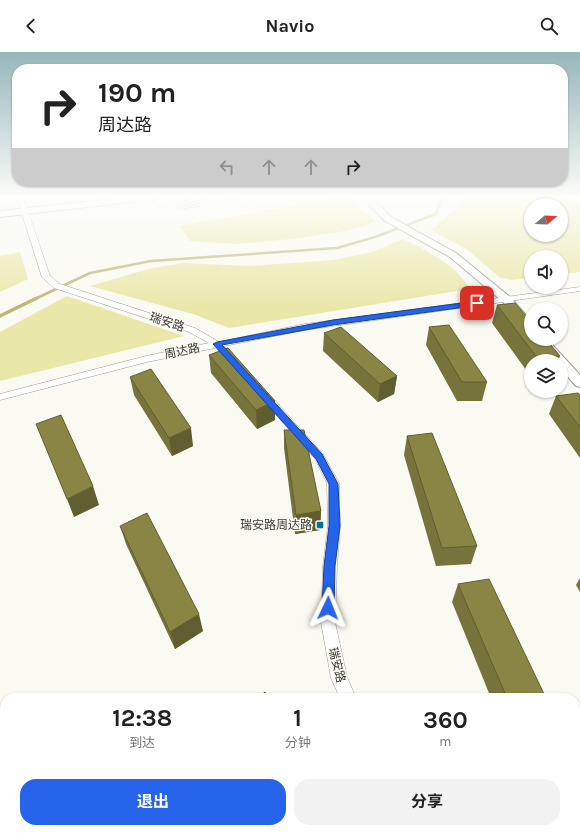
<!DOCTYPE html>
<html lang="zh">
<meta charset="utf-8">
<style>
:root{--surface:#fff;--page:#f2f2f2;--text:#222;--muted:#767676;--accent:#2563eb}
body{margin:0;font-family:Karla,"Noto Sans SC",sans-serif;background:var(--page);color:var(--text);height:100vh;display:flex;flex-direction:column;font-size:15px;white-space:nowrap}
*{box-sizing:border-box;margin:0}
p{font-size:13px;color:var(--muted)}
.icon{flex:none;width:22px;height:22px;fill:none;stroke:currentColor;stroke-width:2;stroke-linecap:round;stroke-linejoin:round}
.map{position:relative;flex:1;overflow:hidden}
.sheet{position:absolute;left:0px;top:641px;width:580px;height:140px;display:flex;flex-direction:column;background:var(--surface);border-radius:16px 16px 0 0;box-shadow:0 1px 3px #0004}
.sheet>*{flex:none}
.banner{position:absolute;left:12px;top:12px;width:556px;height:122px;border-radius:16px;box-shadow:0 1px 3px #0004;background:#fff;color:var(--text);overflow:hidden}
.needle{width:26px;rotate:71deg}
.controls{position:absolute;left:524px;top:146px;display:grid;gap:8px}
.controls a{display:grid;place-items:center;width:44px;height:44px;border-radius:50%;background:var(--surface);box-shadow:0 1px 3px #0004;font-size:20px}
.pin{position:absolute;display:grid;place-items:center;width:34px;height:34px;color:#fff;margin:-17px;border-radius:8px;box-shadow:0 2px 6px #0006}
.me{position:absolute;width:44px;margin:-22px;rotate:2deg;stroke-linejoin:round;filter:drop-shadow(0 0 3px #0008)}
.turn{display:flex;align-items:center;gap:14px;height:84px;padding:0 20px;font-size:18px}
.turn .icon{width:52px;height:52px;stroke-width:2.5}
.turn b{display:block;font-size:28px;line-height:34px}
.lanes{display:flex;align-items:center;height:38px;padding:0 20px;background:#0003;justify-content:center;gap:20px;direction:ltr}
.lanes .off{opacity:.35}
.eta{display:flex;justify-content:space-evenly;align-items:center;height:68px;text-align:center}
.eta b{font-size:24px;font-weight:700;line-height:28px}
.button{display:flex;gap:8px;margin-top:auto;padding:8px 20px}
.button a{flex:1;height:46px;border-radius:16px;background:var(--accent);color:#fff;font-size:16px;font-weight:700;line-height:46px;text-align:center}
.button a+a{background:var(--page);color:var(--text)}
header{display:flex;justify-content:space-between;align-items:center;height:52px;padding:0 20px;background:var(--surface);font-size:18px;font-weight:700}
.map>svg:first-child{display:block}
</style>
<header><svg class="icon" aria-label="back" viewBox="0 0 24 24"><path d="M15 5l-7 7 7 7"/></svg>Navio<svg class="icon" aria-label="search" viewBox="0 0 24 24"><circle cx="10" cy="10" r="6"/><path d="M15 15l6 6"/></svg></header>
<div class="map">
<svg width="580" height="781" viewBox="0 0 580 781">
<rect width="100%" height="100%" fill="#fafaf2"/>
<path fill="#eae8a9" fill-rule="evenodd" d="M 343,145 L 350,145 L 360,157 L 376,169 L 363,175 L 340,180 L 292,187 L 236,192 L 190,189 L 179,174 Z
M 462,145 L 558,145 L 580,153 L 580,220 L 561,222 L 561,205 L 531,205 L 531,226 L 511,228 L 499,225 L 468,198 L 431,178 L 457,156 ZM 531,153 L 561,153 L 561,183 L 531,183 Z
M 403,187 C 424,197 460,215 469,237 L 229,276 L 193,262 L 90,234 L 148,217 L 183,211 L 249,214 L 333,208 L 372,200 Z
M 20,200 L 28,227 L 0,240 L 0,204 Z
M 67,244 L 184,284 L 0,329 L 0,280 Z"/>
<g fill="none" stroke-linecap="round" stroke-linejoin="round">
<path stroke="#bbb976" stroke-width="2.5" d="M 35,247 L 90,221 L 151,209 L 337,196 L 375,185 L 436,162 L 442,145"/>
<path stroke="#bbb976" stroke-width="3.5" d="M 0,264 L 37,246"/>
<g stroke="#9b9b94" stroke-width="1.5">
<path id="service" d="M 172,145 L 175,145 L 178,150 L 207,145 L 215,145 L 179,152 L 181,155 L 242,145 L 251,145 L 180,157 L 179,157 Z"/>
</g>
<g stroke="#9b9b94" stroke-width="1">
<path id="minor" d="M 17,145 L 23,145 L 50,224 L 60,232 L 195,276 L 219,290 L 305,272 L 580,235 L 580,239 L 305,278 L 224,294 L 238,309 L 233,312 L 230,311 L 215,296 L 147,310 L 0,348 L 0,342 L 146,304 L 209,291 L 189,280 L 54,236 L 42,225 Z
M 266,342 L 270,343 L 323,402 L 339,431 L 340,474 L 337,514 L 335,570 L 347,625 L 356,646 L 340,646 L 331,626 L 321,570 L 323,514 L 328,474 L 327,431 L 315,407 L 262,347 L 261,345 L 262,343 Z
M 399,776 L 417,776 L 419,781 L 401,781 Z"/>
</g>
<g stroke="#9b9b94" stroke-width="2">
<path id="tertiary" d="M 132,145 L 161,145 L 157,147 L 0,165 L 0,159 Z
M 362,145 L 371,145 L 391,165 L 456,201 L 510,245 L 531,269 L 531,279 L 527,278 L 502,249 L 450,205 L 385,169 Z
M 535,287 L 547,287 L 580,323 L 580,335 L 576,334 L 561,317 L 561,309 L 554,309 Z"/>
</g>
<use href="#service" fill="#fff" fill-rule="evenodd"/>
<use href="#minor" fill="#fff" fill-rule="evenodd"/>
<use href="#tertiary" fill="#fff" fill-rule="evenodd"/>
</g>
<path fill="#76733b" d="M 497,253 L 560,304 L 558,309 L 531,309 L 531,322 L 529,322 L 492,271 Z
M 429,275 L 487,330 L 482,349 L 457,349 L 426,293 Z
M 324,281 L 397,324 L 394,342 L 378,350 L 323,299 Z
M 209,303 L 275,349 L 275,368 L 257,377 L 211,321 Z
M 130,325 L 193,394 L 172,404 L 134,343 Z
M 580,343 L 580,406 L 549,362 L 556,344 Z
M 284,378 L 321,459 L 320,478 L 295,482 L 284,396 Z
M 407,384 L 477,494 L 471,512 L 436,514 L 404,403 Z
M 120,474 L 203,579 L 175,597 L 126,492 Z
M 580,526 L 580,540 L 576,533 Z
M 458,532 L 546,646 L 491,646 L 452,550 Z
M 296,776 L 355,776 L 359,781 L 299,781 Z"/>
<path fill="#605e30" d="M 397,324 L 394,342 L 378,350 L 380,332 Z
M 275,349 L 275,368 L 257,377 L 256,358 Z
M 191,376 L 193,394 L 172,404 L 169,386 Z
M 93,434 L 99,453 L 74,465 L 67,447 Z
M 321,459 L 320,478 L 295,482 L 296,463 Z
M 199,562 L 203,579 L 175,597 L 170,580 Z"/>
<path fill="#898645" stroke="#605e30" d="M 515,251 L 531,270 L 531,287 L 546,287 L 560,304 L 536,304 L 497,253 Z
M 449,273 L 487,330 L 462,330 L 429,275 Z
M 341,275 L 397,324 L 380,332 L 324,281 Z
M 228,296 L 275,349 L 256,358 L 209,303 Z
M 151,317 L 191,376 L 169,386 L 130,325 Z
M 578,341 L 580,343 L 580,375 L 556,344 Z
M 61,363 L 93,434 L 67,447 L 36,372 Z
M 284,378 L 304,378 L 321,459 L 296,463 Z
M 432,381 L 477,494 L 442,496 L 407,384 Z
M 147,461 L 199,562 L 170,580 L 120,474 Z
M 489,527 L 546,646 L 507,646 L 458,532 Z
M 265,640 L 269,646 L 258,646 Z
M 304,776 L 355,776 L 359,781 L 307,781 Z"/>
<linearGradient id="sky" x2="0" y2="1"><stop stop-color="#96b6ba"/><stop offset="0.57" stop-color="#fdfdf9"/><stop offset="1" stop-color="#fdfdf9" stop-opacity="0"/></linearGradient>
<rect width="580" height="255" fill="url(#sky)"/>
<path fill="#2563eb" stroke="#184099" d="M 477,249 L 481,251 L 480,253 L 333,273 L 222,293 L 322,402 L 338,432 L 340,474 L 335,514 L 334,556 L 332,560 L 328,561 L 324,560 L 322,556 L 324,514 L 329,474 L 329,432 L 316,407 L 213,292 L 217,290 L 333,268 Z"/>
<rect fill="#02729d" stroke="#fafaf2" stroke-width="1.5" x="316" y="469" width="8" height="8" rx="2"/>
<g text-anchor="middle" stroke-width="3" stroke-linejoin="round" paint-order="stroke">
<g font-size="12" fill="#3a3a37" stroke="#fafaf2">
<text transform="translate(167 270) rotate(18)" y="4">瑞安路</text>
<text transform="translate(182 299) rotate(-12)" y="4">周达路</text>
<text transform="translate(337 613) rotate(76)" y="4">瑞安路</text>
</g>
<g font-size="12" fill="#3a3a37" stroke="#fafaf2" text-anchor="end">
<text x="312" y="477">瑞安路周达路</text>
</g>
</g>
</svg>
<div class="controls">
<a><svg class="needle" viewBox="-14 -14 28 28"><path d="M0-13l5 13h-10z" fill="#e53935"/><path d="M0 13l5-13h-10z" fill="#767676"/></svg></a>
<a><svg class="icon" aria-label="sound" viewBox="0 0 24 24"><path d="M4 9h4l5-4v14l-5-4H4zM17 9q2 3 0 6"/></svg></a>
<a><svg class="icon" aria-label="search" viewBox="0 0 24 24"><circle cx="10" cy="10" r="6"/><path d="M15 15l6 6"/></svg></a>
<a><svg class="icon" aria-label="layers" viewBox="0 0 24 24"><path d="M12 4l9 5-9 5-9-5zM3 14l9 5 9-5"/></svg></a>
</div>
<div class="pin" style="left:477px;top:251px;background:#d93025"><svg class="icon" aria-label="arrive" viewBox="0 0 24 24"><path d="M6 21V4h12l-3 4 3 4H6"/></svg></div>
<svg class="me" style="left:328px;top:556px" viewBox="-20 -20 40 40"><path d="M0-17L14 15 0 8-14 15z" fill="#2563eb" stroke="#fff" stroke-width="4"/></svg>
<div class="banner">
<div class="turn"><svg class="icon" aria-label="right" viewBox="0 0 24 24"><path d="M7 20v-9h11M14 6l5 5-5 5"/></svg><div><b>190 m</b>周达路</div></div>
<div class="lanes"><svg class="icon off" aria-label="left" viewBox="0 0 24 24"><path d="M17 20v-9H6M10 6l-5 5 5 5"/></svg><svg class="icon off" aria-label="ahead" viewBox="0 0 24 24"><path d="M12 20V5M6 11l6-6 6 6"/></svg><svg class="icon off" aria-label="ahead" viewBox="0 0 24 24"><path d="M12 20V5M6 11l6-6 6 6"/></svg><svg class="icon" aria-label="right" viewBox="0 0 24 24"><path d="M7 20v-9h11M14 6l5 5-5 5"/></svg></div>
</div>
<section class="sheet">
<div class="eta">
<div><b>12:38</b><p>到达</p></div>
<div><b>1</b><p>分钟</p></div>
<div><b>360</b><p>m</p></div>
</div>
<div class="button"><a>退出</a><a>分享</a></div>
</section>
</div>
